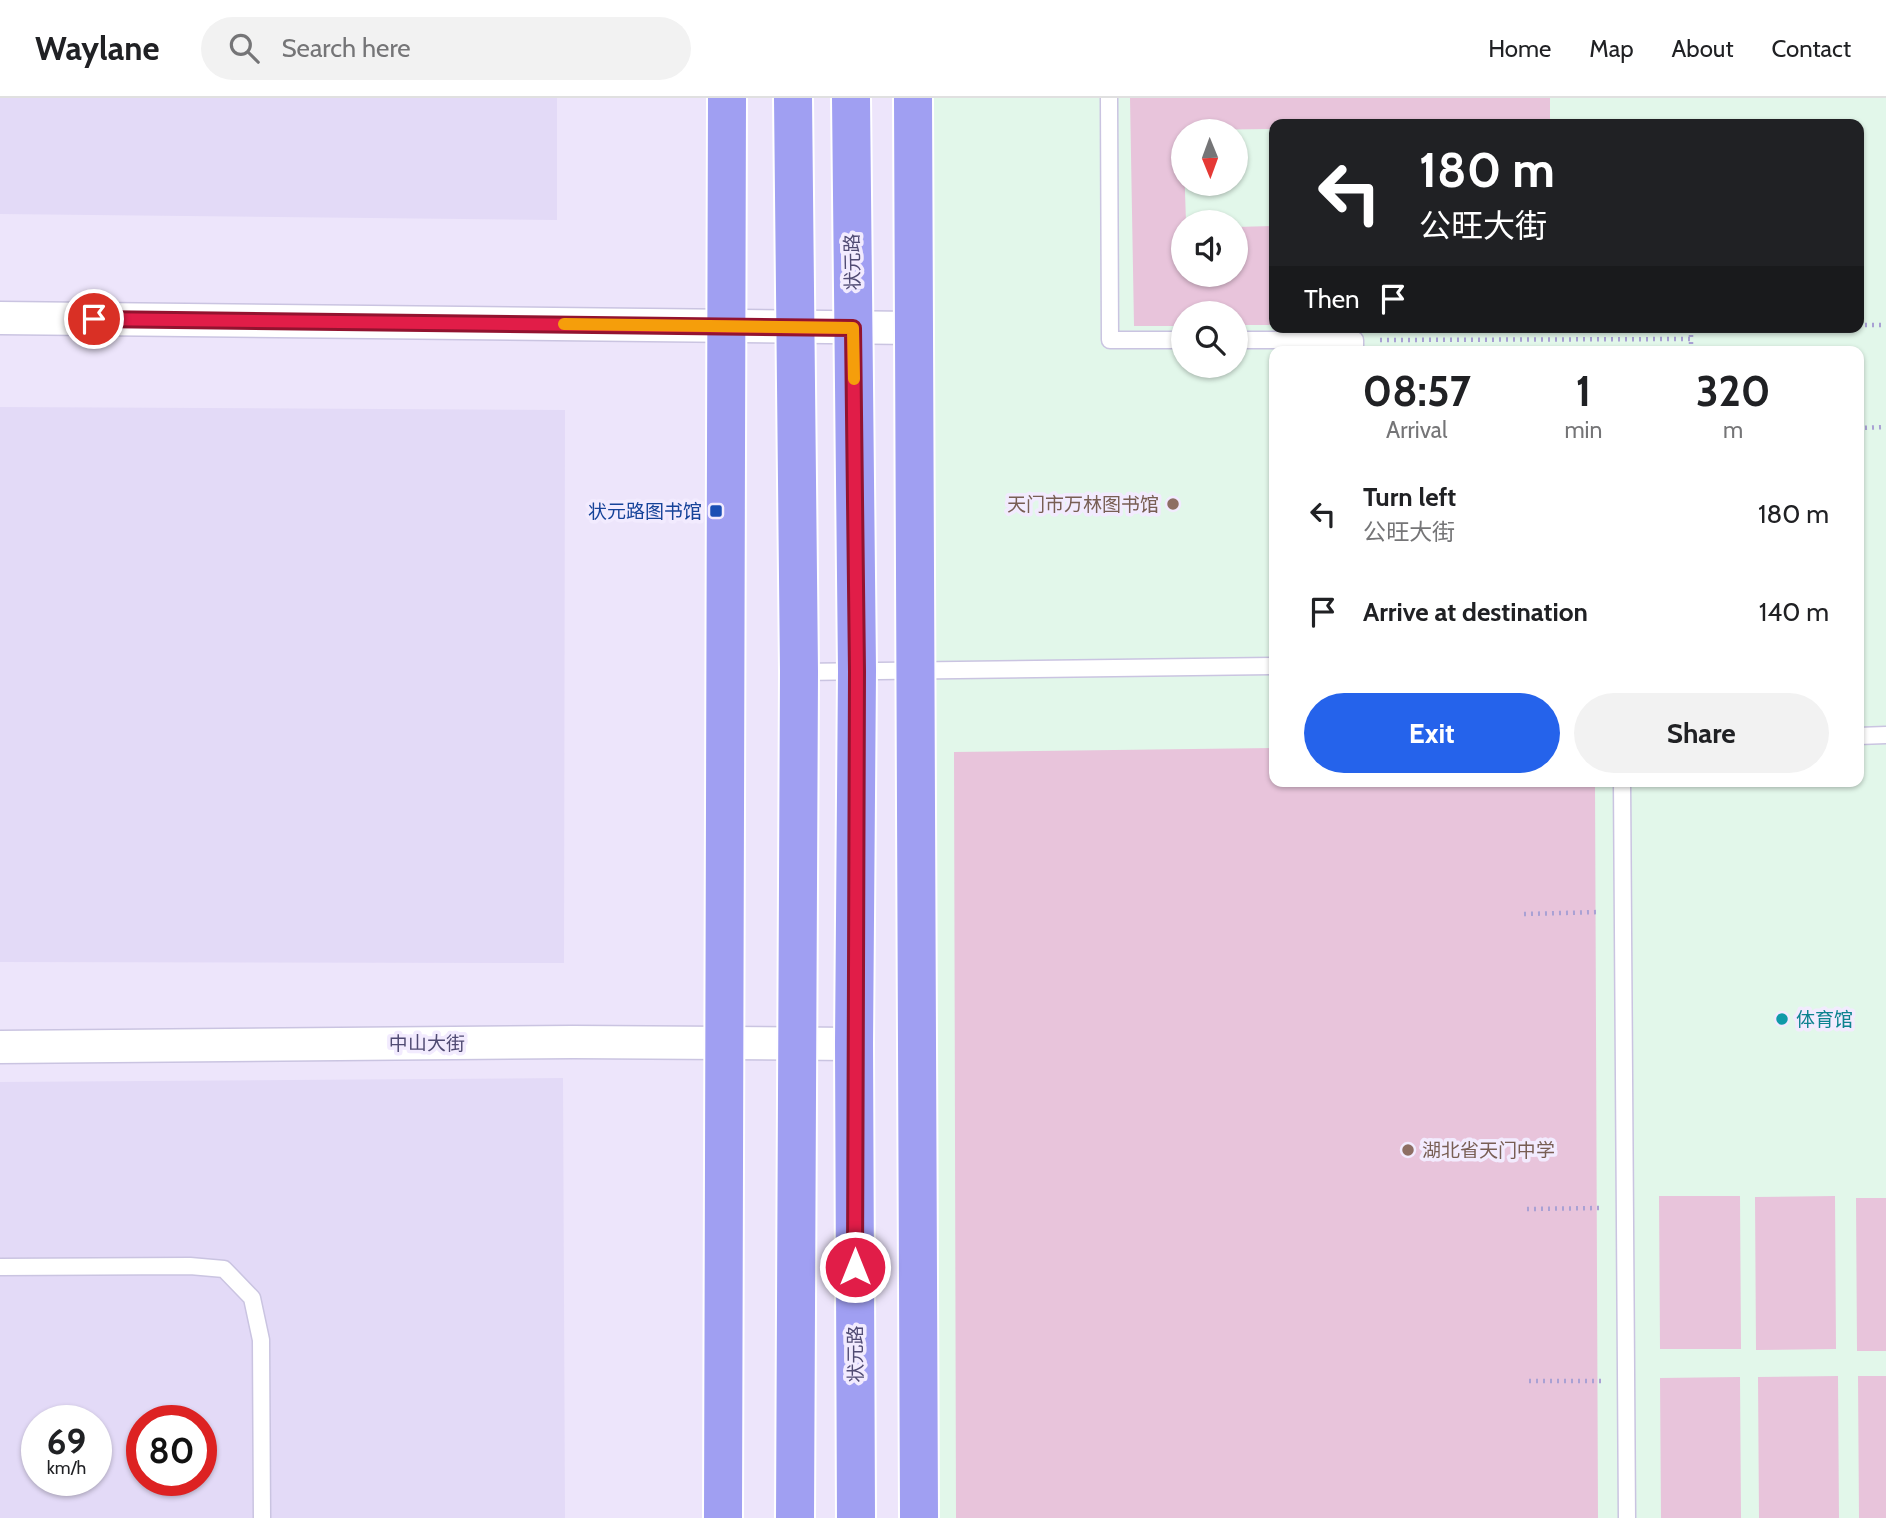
<!DOCTYPE html>
<meta charset="utf-8">
<style>
:root{--surface:#fff;--page:#f2f2f2;--text:#202124;--muted:#757577;--line:#e0e0e0;--accent:#2563eb}
body{margin:0;font-family:Cabin,"Noto Sans SC",sans-serif;background:var(--page);color:var(--text);height:100vh;display:flex;flex-direction:column;font-size:26px;white-space:nowrap}
*{box-sizing:border-box;margin:0}
p{font-size:23px;color:var(--muted)}
.icon{flex:none;width:38px;height:38px;fill:none;stroke:currentColor;stroke-width:2;stroke-linecap:round;stroke-linejoin:round}
.map{position:relative;flex:1;overflow:hidden}
.side{position:absolute;left:1269px;top:248px;width:595px;height:441px;display:flex;flex-direction:column;background:var(--surface);border-radius:14px;box-shadow:0 2px 5px #0004}
.side>*{flex:none}
.banner{position:absolute;left:1269px;top:21px;width:595px;height:214px;border-radius:14px;box-shadow:0 2px 5px #0004;background:#202124;color:#fff;overflow:hidden}
.needle{width:46px;rotate:179deg}
.controls{position:absolute;left:1171px;top:21px;display:grid;gap:14px}
.controls a{display:grid;place-items:center;width:77px;height:77px;border-radius:50%;background:var(--surface);box-shadow:0 2px 5px #0004;font-size:35px}
.speed{position:absolute;left:21px;top:1307px;display:flex;gap:14px;font-size:35px;font-weight:700;text-align:center}
.speed>*{display:grid;place-content:center;width:91px;height:91px;border-radius:50%;background:var(--surface);box-shadow:0 2px 5px #0004;line-height:1}
.speed small{font-size:18px;font-weight:400}
.speed .limit{border:10px solid #d22;background:#fff;color:#111}
.pin{position:absolute;display:grid;place-items:center;width:60px;height:60px;color:#fff;margin:-30px;border:4px solid #fff;border-radius:50%;box-shadow:0 2px 7px #0007}
.me{position:absolute;width:77px;margin:-38px;rotate:0deg;stroke-linejoin:round;filter:drop-shadow(0 0 5px #0008)}
.turn{display:flex;align-items:center;gap:24px;height:147px;padding:0 35px;font-size:32px}
.turn .icon{width:91px;height:91px;stroke-width:2.5}
.turn b{display:block;font-size:49px;line-height:60px}
.then{display:flex;align-items:center;height:66px;padding:0 35px;background:#0003;gap:14px;font-size:26px}
.eta{display:flex;justify-content:space-evenly;align-items:center;height:119px;text-align:center}
.eta b{font-size:42px;font-weight:700;line-height:49px}
.action{display:flex;gap:14px;margin-top:auto;padding:14px 35px}
.action a{flex:1;height:80px;border-radius:42px;background:var(--accent);color:#fff;font-size:28px;font-weight:700;line-height:80px;text-align:center}
.action a+a{background:var(--page);color:var(--text)}
ul{padding:0;list-style:none}
li{display:flex;align-items:center;gap:21px;height:98px;padding:0 35px}
li div{flex:1}
li b{display:block;font-size:26px}
li em{font-style:normal}
header{display:flex;align-items:center;gap:42px;box-sizing:border-box;height:98px;padding:0 35px;background:var(--surface);border-bottom:2px solid var(--line)}
header strong{font-size:33px}
nav{display:flex;gap:38px;margin-inline-start:auto;font-size:24px}
.search{width:490px;height:63px;background:var(--page);display:flex;align-items:center;gap:18px;box-sizing:border-box;padding:0 24px;border-radius:38px;color:var(--muted);font-size:26px}
.map>svg:first-child{display:block}
</style>
<header>
<strong>Waylane</strong>
<div class="search"><svg class="icon" aria-label="search" viewBox="0 0 24 24"><circle cx="10" cy="10" r="6"/><path d="M15 15l6 6"/></svg>Search here</div>
<nav><a>Home</a><a>Map</a><a>About</a><a>Contact</a></nav>
</header>
<div class="map">
<svg width="1886" height="1420" viewBox="0 0 1886 1420">
<rect width="100%" height="100%" fill="#ede5fb"/>
<path fill="#e3daf7" fill-rule="evenodd" d="M 0,0 L 557,0 L 557,122 L 0,116 Z
M 0,309 L 565,312 L 564,865 L 0,864 Z
M 563,980 L 565,1420 L 0,1420 L 0,984 ZM 37,1323 L 96,1323 L 96,1382 L 37,1382 ZM 142,1323 L 201,1323 L 201,1382 L 142,1382 Z"/>
<path fill="#e2f7ea" fill-rule="evenodd" d="M 926,0 L 1886,0 L 1886,1420 L 931,1420 ZM 1274,26 L 1858,26 L 1858,229 L 1274,229 ZM 1183,33 L 1236,33 L 1236,86 L 1183,86 ZM 1183,124 L 1236,124 L 1236,177 L 1183,177 ZM 1183,215 L 1236,215 L 1236,268 L 1183,268 ZM 1274,254 L 1858,254 L 1858,684 L 1274,684 Z"/>
<path fill="#e8c4db" d="M 1130,0 L 1550,0 L 1550,26 L 1274,26 L 1274,31 L 1186,32 L 1183,33 L 1186,124 L 1183,124 L 1183,177 L 1236,177 L 1236,129 L 1274,128 L 1274,227 L 1236,227 L 1236,215 L 1183,215 L 1183,228 L 1134,228 Z
M 1274,650 L 1274,684 L 1595,684 L 1598,1420 L 956,1420 L 954,654 Z
M 1659,1098 L 1740,1098 L 1741,1251 L 1660,1251 Z
M 1835,1098 L 1836,1251 L 1756,1252 L 1755,1099 Z
M 1856,1100 L 1886,1100 L 1886,1253 L 1857,1253 Z
M 1838,1278 L 1839,1420 L 1759,1420 L 1758,1279 Z
M 1858,1278 L 1886,1278 L 1886,1420 L 1859,1420 Z
M 1740,1279 L 1741,1420 L 1661,1420 L 1660,1280 Z"/>
<g fill="none" stroke-linecap="round" stroke-linejoin="round">
<g stroke="#cac4e1" stroke-width="19">
<path id="lane" d="M 1109,0 L 1110,242 L 1183,242
M 1236,242 L 1355,242 L 1355,254
M 799,574 L 1274,568
M 1858,638 L 1886,637
M 1622,684 L 1627,1420
M 0,1169 L 190,1168 L 224,1171 L 252,1200 L 261,1242 L 262,1420"/>
</g>
<g stroke="#cac4e1" stroke-width="35">
<path id="street" d="M 0,220 L 914,230
M 0,949 L 573,944 L 854,946"/>
</g>
<g stroke="#fff" stroke-width="42">
<path id="highway" d="M 793,0 L 799,574 L 795,1420
M 851,0 L 857,573 L 854,946 L 856,1420
M 913,0 L 919,1420
M 723,1420 L 727,0"/>
</g>
<path stroke="#a9a1d4" stroke-width="4.5" stroke-dasharray="2 5" stroke-linecap="butt" d="M 1858,227 L 1886,227
M 1691,229 L 1733,229
M 1691,230 L 1691,254
M 1380,242 L 1691,241
M 1858,330 L 1886,329
M 1524,816 L 1599,814
M 1527,1111 L 1600,1110
M 1529,1283 L 1601,1283"/>
<use href="#lane" stroke="#fff" stroke-width="16"/>
<use href="#street" stroke="#fff" stroke-width="32"/>
<use href="#highway" stroke="#a09ff2" stroke-width="38"/>
</g>
<g fill="none" stroke-linecap="round" stroke-linejoin="round">
<g stroke="#92132f" stroke-width="18">
<path id="route" d="M 94,221 L 853,230 L 857,573 L 855,1169"/>
</g>
<use href="#route" stroke="#e11d48" stroke-width="12"/>
<path stroke="#f59e0b" stroke-width="12" d="M 564,226 L 853,230 L 854,281"/>
</g>
<g fill="#8d6e63" stroke="#f2ebfe" stroke-width="2.5">
<circle cx="1173" cy="406" r="7"/>
<circle cx="1408" cy="1052" r="7"/>
</g>
<rect fill="#1a4fb4" stroke="#f2ebfe" stroke-width="2.5" x="709" y="406" width="14" height="14" rx="3.5"/>
<circle fill="#0f9aa8" stroke="#f2ebfe" stroke-width="2.5" cx="1782" cy="921" r="7"/>
<g text-anchor="middle" stroke-width="7" stroke-linejoin="round" paint-order="stroke">
<g font-size="19" fill="#504b73" stroke="#f2ebfe">
<text transform="translate(852 164) rotate(-91)" y="7">状元路</text>
<text x="427" y="952">中山大街</text>
<text transform="translate(855 1256) rotate(-90)" y="7">状元路</text>
</g>
<g font-size="19" fill="#785e54" stroke="#f2ebfe" text-anchor="end">
<text x="1159" y="413">天门市万林图书馆</text>
<text x="1422" y="1059" text-anchor="start">湖北省天门中学</text>
</g>
<g font-size="19" fill="#164399" stroke="#f2ebfe" text-anchor="end">
<text x="702" y="420">状元路图书馆</text>
</g>
<g font-size="19" fill="#0d838f" stroke="#f2ebfe" text-anchor="start">
<text x="1796" y="928">体育馆</text>
</g>
</g>
</svg>
<div class="controls">
<a><svg class="needle" viewBox="-14 -14 28 28"><path d="M0-13l5 13h-10z" fill="#e53935"/><path d="M0 13l5-13h-10z" fill="#757577"/></svg></a>
<a><svg class="icon" aria-label="sound" viewBox="0 0 24 24"><path d="M4 9h4l5-4v14l-5-4H4zM17 9q2 3 0 6"/></svg></a>
<a><svg class="icon" aria-label="search" viewBox="0 0 24 24"><circle cx="10" cy="10" r="6"/><path d="M15 15l6 6"/></svg></a>
</div>
<div class="speed"><div>69<small>km/h</small></div><div class="limit">80</div></div>
<div class="pin" style="left:94px;top:221px;background:#d93025"><svg class="icon" aria-label="arrive" viewBox="0 0 24 24"><path d="M6 21V4h12l-3 4 3 4H6"/></svg></div>
<svg class="me" style="left:855px;top:1169px" viewBox="-20 -20 40 40"><circle r="17" fill="#e11d48" stroke="#fff" stroke-width="3"/><path d="M0-11L8 9 0 5-8 9z" fill="#fff"/></svg>
<div class="banner">
<div class="turn"><svg class="icon" aria-label="left" viewBox="0 0 24 24"><path d="M17 20v-9H6M10 6l-5 5 5 5"/></svg><div><b>180 m</b>公旺大街</div></div>
<div class="then">Then<svg class="icon" aria-label="arrive" viewBox="0 0 24 24"><path d="M6 21V4h12l-3 4 3 4H6"/></svg></div>
</div>
<section class="side">
<div class="eta">
<div><b>08:57</b><p>Arrival</p></div>
<div><b>1</b><p>min</p></div>
<div><b>320</b><p>m</p></div>
</div>
<ul>
<li><svg class="icon" aria-label="left" viewBox="0 0 24 24"><path d="M17 20v-9H6M10 6l-5 5 5 5"/></svg><div><b>Turn left</b><p>公旺大街</p></div><em>180 m</em></li>
<li><svg class="icon" aria-label="arrive" viewBox="0 0 24 24"><path d="M6 21V4h12l-3 4 3 4H6"/></svg><div><b>Arrive at destination</b></div><em>140 m</em></li>
</ul>
<div class="action"><a>Exit</a><a>Share</a></div>
</section>
</div>
